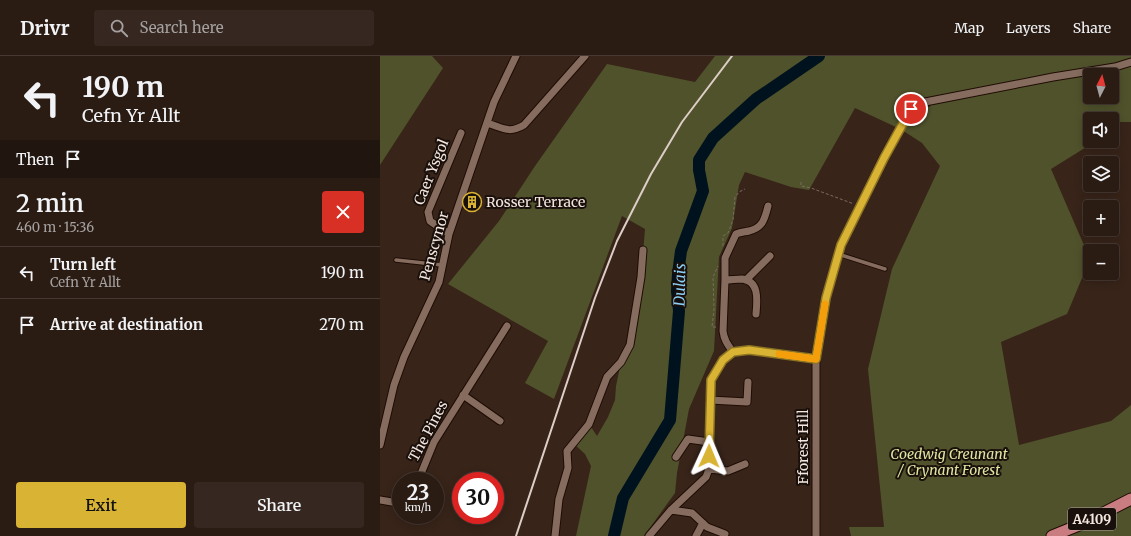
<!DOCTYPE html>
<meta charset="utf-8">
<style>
:root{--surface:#2a1b13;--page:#362821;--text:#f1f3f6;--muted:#a5a1a0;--line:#463933;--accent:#d9b334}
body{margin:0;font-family:Merriweather,serif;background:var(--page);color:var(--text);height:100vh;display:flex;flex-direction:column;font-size:15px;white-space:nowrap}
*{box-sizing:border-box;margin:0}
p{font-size:13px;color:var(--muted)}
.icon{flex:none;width:22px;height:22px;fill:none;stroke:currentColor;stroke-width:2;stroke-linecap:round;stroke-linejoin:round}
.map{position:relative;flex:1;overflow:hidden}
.side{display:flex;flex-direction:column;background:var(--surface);width:380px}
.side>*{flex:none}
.hud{background:#2a1b13;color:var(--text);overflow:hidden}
.needle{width:26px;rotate:6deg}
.tools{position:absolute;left:703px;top:12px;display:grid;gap:8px}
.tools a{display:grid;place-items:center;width:36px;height:36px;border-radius:4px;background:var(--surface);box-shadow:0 2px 10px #0003,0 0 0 1px var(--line);font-size:20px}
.speed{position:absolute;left:12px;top:416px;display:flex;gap:8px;font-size:20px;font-weight:700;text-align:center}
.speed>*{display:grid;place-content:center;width:52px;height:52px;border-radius:50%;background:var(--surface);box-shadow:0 2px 10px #0003,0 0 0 1px var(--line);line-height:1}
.speed small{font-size:10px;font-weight:400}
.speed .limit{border:6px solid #d22;background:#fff;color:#111}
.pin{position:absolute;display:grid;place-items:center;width:34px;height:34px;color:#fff;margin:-17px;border:2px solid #fff;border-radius:50%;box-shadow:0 1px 4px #0007}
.me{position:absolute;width:44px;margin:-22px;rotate:1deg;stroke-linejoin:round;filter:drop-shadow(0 0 3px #0008)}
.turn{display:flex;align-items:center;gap:14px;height:84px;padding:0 16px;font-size:18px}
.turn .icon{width:52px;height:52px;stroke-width:2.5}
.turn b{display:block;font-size:28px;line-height:34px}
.then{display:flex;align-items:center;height:38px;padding:0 16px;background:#0003;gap:8px;font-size:15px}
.round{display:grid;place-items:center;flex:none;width:42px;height:42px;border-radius:4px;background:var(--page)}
.summary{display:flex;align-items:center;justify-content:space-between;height:68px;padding:0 16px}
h1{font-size:24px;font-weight:600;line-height:30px}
.primary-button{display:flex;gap:8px;margin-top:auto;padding:8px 16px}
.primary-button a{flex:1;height:46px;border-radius:4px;background:var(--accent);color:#111;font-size:16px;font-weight:600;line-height:46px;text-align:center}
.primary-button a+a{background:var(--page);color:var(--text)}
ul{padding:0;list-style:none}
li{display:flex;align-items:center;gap:12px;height:52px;padding:0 16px;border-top:1px solid var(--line)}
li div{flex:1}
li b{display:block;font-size:15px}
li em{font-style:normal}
header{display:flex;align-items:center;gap:24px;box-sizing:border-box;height:56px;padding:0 20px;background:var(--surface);border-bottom:1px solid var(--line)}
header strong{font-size:19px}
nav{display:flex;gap:22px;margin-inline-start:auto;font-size:14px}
.search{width:280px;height:36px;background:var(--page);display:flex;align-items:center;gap:10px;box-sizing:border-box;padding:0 14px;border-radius:4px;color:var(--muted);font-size:15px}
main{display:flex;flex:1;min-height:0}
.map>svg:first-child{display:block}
</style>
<header>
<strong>Drivr</strong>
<div class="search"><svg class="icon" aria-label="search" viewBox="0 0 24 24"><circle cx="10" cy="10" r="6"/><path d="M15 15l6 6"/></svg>Search here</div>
<nav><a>Map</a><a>Layers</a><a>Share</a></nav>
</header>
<main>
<section class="side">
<div class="hud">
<div class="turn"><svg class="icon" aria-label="left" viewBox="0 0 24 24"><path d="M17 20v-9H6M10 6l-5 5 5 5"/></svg><div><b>190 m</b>Cefn Yr Allt</div></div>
<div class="then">Then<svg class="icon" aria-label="arrive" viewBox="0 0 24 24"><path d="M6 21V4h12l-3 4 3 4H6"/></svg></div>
</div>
<div class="summary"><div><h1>2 min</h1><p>460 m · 15:36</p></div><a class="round" style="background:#d93025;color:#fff"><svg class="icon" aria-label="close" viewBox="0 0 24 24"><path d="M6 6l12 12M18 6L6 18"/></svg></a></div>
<ul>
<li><svg class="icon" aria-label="left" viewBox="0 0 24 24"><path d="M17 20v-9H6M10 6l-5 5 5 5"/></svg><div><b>Turn left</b><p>Cefn Yr Allt</p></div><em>190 m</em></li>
<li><svg class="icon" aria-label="arrive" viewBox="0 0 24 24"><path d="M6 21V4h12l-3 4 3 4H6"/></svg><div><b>Arrive at destination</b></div><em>270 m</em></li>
</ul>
<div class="primary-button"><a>Exit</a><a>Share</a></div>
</section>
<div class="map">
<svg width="751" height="480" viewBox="0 0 751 480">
<rect width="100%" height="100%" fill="#382419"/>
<path fill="#4f522b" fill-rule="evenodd" d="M 0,0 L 52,0 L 63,12 L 0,109 Z
M 335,0 L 751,0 L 751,66 L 732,66 L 732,63 L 710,63 L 710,85 L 716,85 L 671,113 L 710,203 L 687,258 L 621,286 L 639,389 L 731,365 L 751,349 L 751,480 L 471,480 L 469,471 L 504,471 L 488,313 L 512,213 L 560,110 L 542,87 L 522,74 L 532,55 L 541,52 L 550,51 L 550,42 C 529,48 528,55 518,72 L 475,52 L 429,134 L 411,131 L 365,116 L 359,129 L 352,172 L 339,201 L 334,295 L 309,353 L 297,417 L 295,437 L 264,480 L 196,480 L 211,410 L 205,398 L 193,387 L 209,368 L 217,380 L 228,361 L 235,344 L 236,330 L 241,306 L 250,289 L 261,221 L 265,173 L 242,160 L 174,343 L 145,327 L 168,285 L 68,228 L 119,165 L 155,110 L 227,8 L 315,26 ZM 710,19 L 732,19 L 732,41 L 710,41 Z"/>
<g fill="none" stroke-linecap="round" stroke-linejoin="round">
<path stroke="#00121d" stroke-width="12" d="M 234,480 L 243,442 L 290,364 L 299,255 L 297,235 L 298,218 L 301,195 L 323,135 L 319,114 L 319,104 L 333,82 L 376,43 L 439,0"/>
<g stroke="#1f0c04" stroke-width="5.5">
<path id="lane" d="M 458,198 L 505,213
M 16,204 L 62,209"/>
</g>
<g stroke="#1f0c04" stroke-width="9">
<path id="street" d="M 107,67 C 123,72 129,78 144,69 L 205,0
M 69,178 L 50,165 L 48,156 L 81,77
M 345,224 C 351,224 356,223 362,223 C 380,225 377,245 376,258
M 366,224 L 390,200
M 353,296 C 348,289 344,284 343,275 L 345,224 L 345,202 L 356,178 C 361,176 365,176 369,175 C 383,172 385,162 388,150
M 83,339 L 120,365
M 330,344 L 367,346 L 368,326
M 0,389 L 14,329 L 24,301 L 59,226 L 69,178 L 114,46 L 136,0
M 296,401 L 308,383 L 329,386
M 329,413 L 348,415 L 365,408
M 38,425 L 54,386 L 127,270
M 0,444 L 12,446 L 21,443
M 291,454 L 312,457 L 327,471 L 345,478
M 175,480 L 179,443 L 188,412 L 187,395 L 209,368 L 227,321 L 241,306 L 250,289 L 261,221 L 263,194
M 269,480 L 291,454 L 326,421 L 329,413 L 331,324 L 343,304 L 353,296 L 369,294 L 436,303
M 316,480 L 323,467
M 436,480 L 436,303 L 446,242 L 461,189 L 503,102 L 531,53 L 540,47 L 673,21 L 735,11 L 751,6"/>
</g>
<g stroke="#1f0c04" stroke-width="13">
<path id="primary" d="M 672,480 L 704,467 L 751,443"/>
</g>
<path stroke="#7d6b62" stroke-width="1" stroke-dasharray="3 2" stroke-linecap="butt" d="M 421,126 L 421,130 L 431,132 L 474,148
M 343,190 L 343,180 L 348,177 L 353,164 L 355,141 L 359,136 L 365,133
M 336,271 L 332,271 L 334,253 L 333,221 L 338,210"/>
<use href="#lane" stroke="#856c5f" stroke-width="3.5"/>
<use href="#street" stroke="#856c5f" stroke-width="7"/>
<use href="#primary" stroke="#c97d81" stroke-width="11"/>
<path stroke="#dccdc6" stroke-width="2" d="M 136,480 L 215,242 L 237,185 L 271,118 L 302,66 L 352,0"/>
</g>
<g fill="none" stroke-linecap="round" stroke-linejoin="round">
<g stroke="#8d7422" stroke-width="10">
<path id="route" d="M 329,400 L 331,324 L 343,304 L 353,296 L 369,294 L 436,303 L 446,242 L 461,189 L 504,102 L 531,53"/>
</g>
<use href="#route" stroke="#d9b334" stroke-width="7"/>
<path stroke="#f59e0b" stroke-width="7" d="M 399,298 L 436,303 L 445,248"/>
</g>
<defs>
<g id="building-ring" transform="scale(1)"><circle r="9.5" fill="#19100b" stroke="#d9b334" stroke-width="1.5"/><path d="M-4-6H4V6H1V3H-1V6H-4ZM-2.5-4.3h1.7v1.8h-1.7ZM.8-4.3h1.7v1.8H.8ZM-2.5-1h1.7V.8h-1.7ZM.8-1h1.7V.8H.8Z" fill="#d9b334"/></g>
</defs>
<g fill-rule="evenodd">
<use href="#building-ring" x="92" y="146"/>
</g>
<g text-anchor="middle" stroke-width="4" stroke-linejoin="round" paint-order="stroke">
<rect fill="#19100b" stroke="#b3a6a0" stroke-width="1" x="688" y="452" width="48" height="22" rx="3"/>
<g font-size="13" font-weight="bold" fill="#f5e7e0">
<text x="712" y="468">A4109</text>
</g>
<g font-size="14" fill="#f5e7e0" stroke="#19100b">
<text transform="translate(51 116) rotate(-68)" y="5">Caer Ysgol</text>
<text transform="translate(54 190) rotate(-74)" y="5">Penscynor</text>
<text transform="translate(48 375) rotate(-62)" y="5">The Pines</text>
<text transform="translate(423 391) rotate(-90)" y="5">Fforest Hill</text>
</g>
<g font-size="14" fill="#f5e7e0" stroke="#19100b" text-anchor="start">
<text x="106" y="151">Rosser Terrace</text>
</g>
<g font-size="14" font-style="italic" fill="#dfe6a2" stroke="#19100b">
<text x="569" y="403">Coedwig Creunant<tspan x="569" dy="16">/ Crynant Forest</tspan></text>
</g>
<g font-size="15" font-style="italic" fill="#8cd0f8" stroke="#19100b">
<text transform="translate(300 229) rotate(-89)" y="5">Dulais</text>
</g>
</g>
</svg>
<div class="tools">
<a><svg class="needle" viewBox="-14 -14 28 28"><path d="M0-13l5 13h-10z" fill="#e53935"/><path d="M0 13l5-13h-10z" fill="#a5a1a0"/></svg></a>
<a><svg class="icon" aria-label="sound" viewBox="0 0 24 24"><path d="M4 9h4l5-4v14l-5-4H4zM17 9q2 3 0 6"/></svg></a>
<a><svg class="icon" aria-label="layers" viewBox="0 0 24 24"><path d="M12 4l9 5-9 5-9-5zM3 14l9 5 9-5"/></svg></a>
<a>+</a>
<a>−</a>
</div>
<div class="speed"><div>23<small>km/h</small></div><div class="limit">30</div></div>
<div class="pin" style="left:531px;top:53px;background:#d93025"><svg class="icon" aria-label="arrive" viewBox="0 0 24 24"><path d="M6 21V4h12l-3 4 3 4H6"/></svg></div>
<svg class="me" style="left:329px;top:400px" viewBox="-20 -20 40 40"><path d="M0-17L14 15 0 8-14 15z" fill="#d9b334" stroke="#fff" stroke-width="4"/></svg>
</div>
</main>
